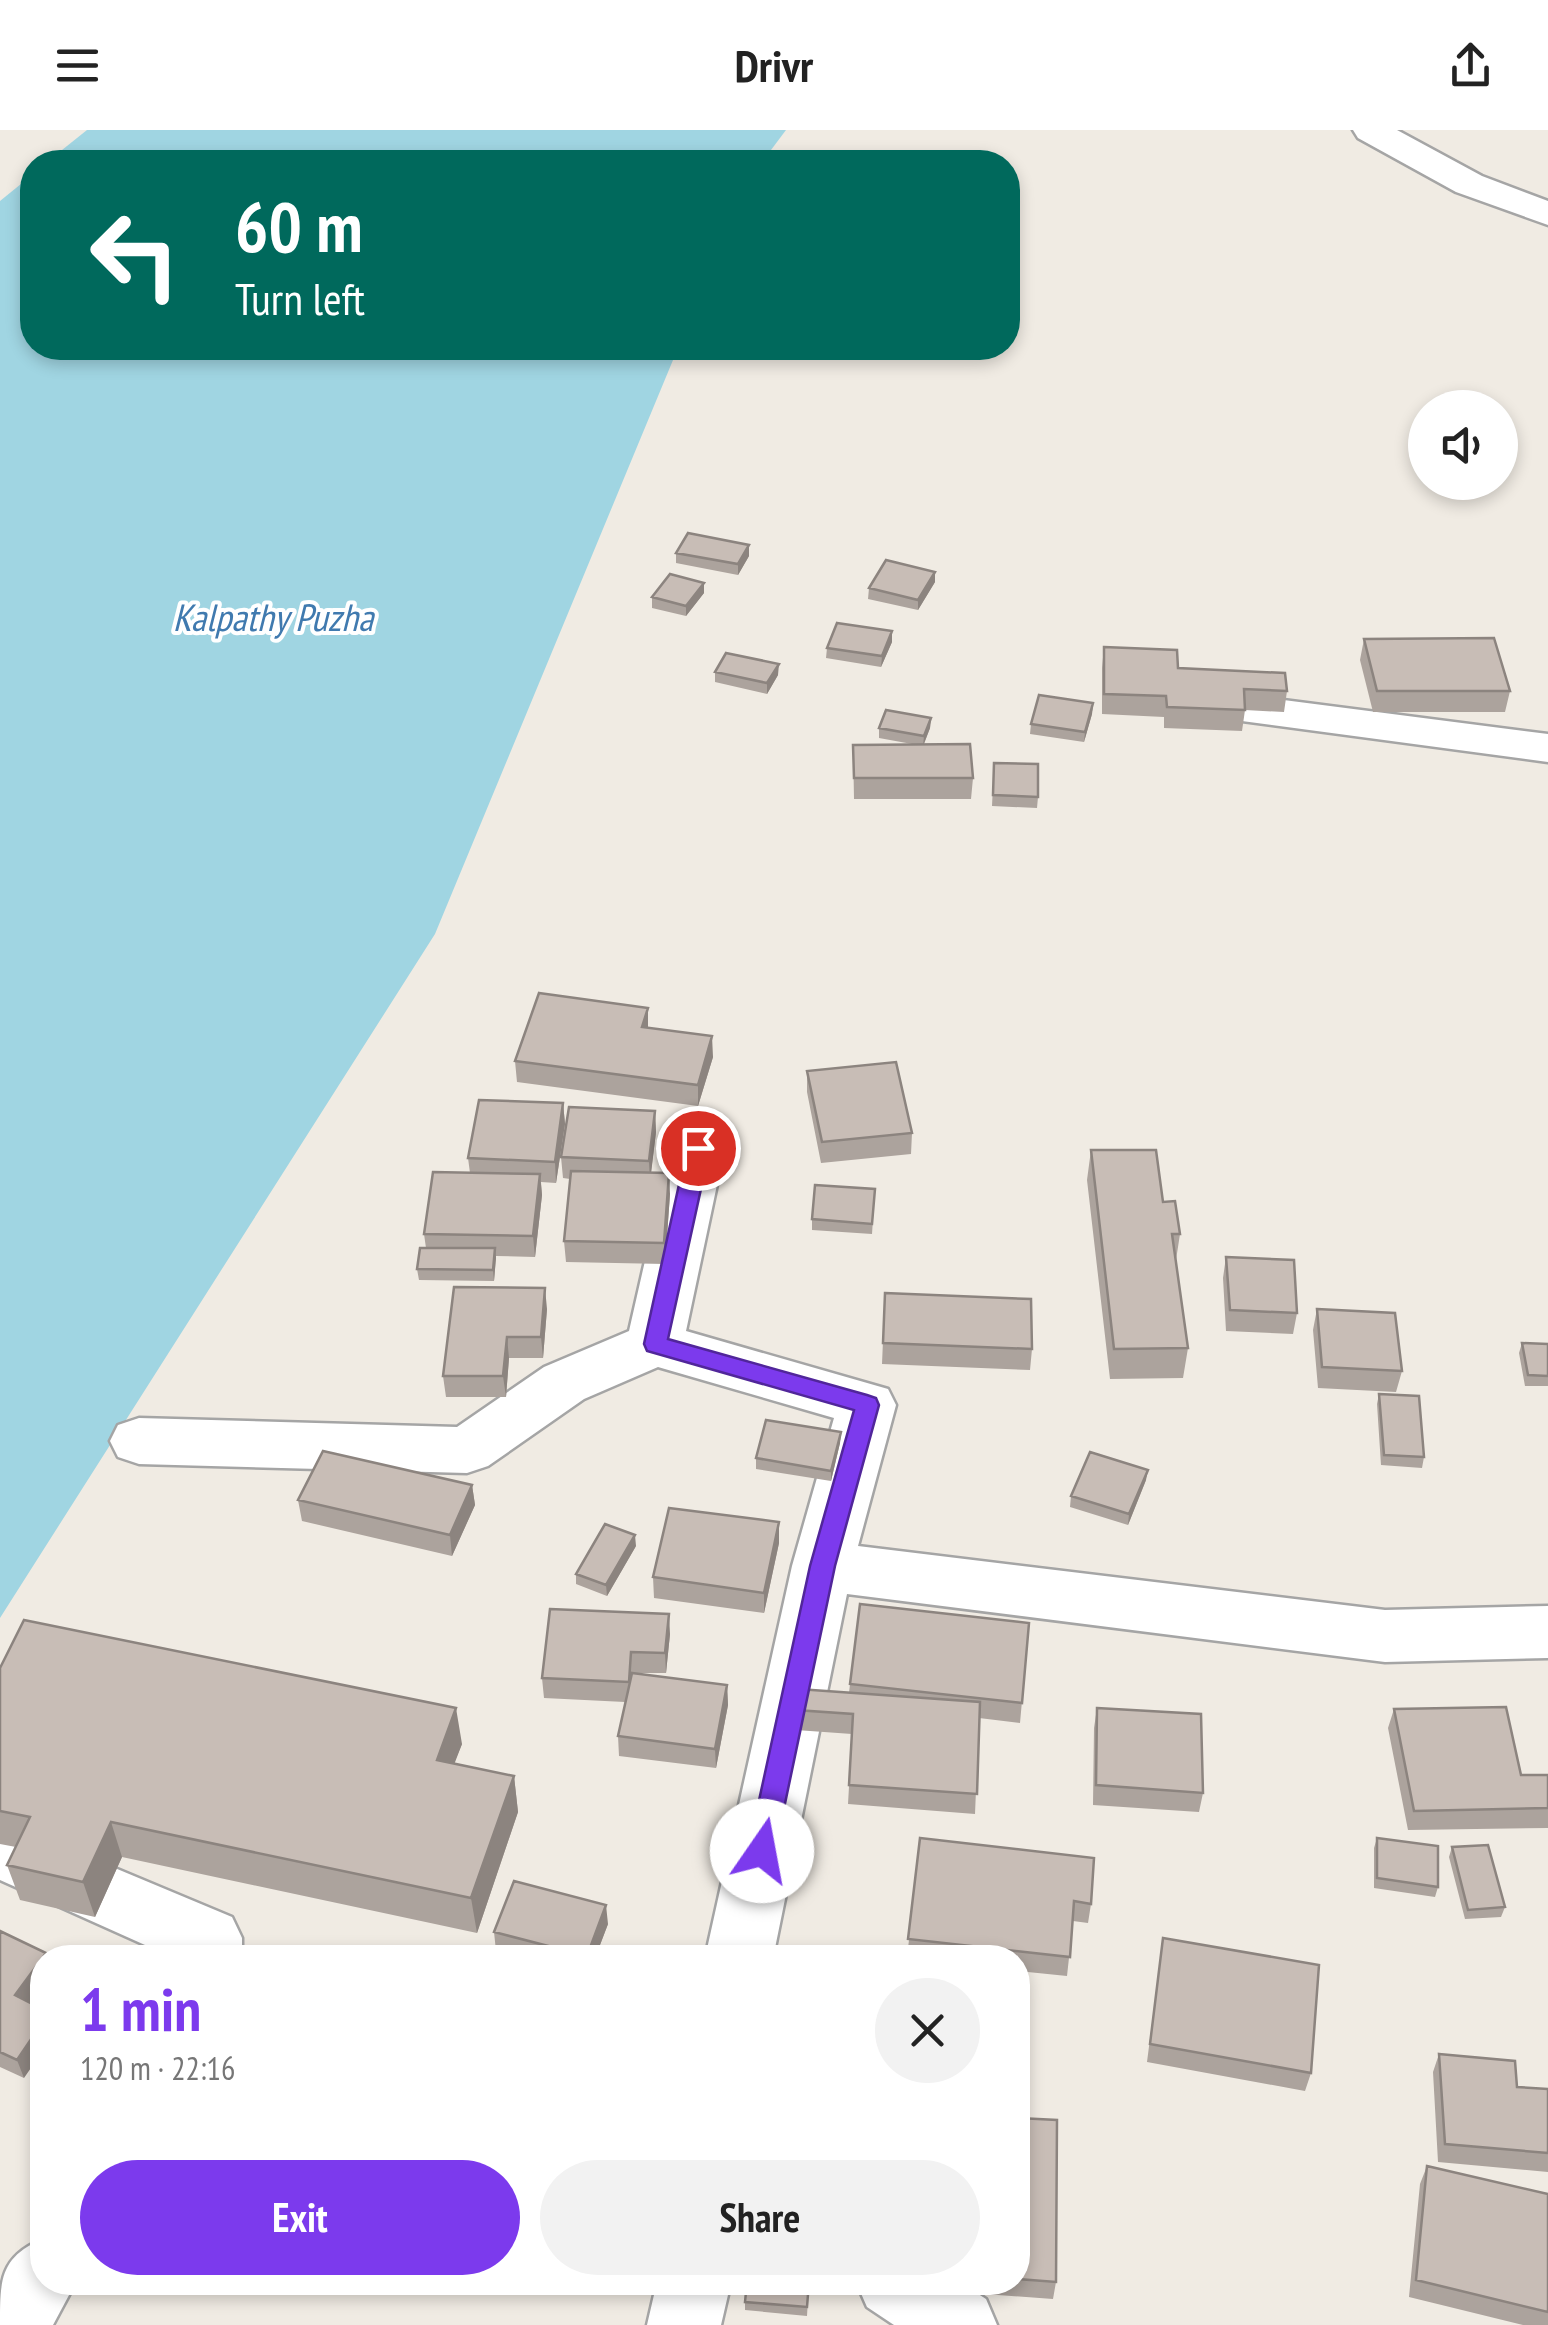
<!DOCTYPE html>
<meta charset="utf-8">
<style>
:root{--surface:#fff;--page:#f2f2f2;--text:#222;--muted:#767676;--accent:#7c3aed}
body{margin:0;font-family:"PT Sans Narrow",sans-serif;background:var(--page);color:var(--text);height:100vh;display:flex;flex-direction:column;font-size:38px;white-space:nowrap}
*{box-sizing:border-box;margin:0}
p{font-size:32px;color:var(--muted)}
.icon{flex:none;width:55px;height:55px;fill:none;stroke:currentColor;stroke-width:2;stroke-linecap:round;stroke-linejoin:round}
.map{position:relative;flex:1;overflow:hidden}
.panel{position:absolute;left:30px;top:1815px;width:1000px;height:350px;display:flex;flex-direction:column;background:var(--surface);border-radius:40px;box-shadow:0 5px 15px #0003}
.panel>*{flex:none}
.guide{position:absolute;left:20px;top:20px;width:1000px;height:210px;border-radius:40px;box-shadow:0 5px 15px #0003;background:#00695c;color:#fff;overflow:hidden}
.fabs{position:absolute;left:1408px;top:260px;display:grid;gap:20px}
.fabs a{display:grid;place-items:center;width:110px;height:110px;border-radius:50%;background:var(--surface);box-shadow:0 5px 15px #0003;font-size:50px}
.pin{position:absolute;display:grid;place-items:center;width:85px;height:85px;color:#fff;margin:-42px;border:5px solid #fff;border-radius:50%;box-shadow:0 2px 10px #0007}
.me{position:absolute;width:110px;margin:-55px;rotate:12deg;stroke-linejoin:round;filter:drop-shadow(0 0 8px #0008)}
.turn{display:flex;align-items:center;gap:35px;height:210px;padding:0 50px;font-size:45px}
.turn .icon{width:130px;height:130px;stroke-width:2.5}
.turn b{display:block;font-size:70px;line-height:85px}
.round{display:grid;place-items:center;flex:none;width:105px;height:105px;border-radius:52px;background:var(--page)}
.headline{display:flex;align-items:center;justify-content:space-between;height:170px;padding:0 50px}
h1{font-size:60px;font-weight:700;line-height:75px;color:var(--accent)}
.cta{display:flex;gap:20px;margin-top:auto;padding:20px 50px}
.cta a{flex:1;height:115px;border-radius:60px;background:var(--accent);color:#fff;font-size:40px;font-weight:700;line-height:115px;text-align:center}
.cta a+a{background:var(--page);color:var(--text)}
header{display:flex;justify-content:space-between;align-items:center;height:130px;padding:0 50px;background:var(--surface);font-size:45px;font-weight:700}
.map>svg:first-child{display:block}
</style>
<header><svg class="icon" aria-label="menu" viewBox="0 0 24 24"><path d="M4 6h16M4 12h16M4 18h16"/></svg>Drivr<svg class="icon" aria-label="share" viewBox="0 0 24 24"><path d="M12 15V3M7 8l5-5 5 5M5 13v7h14v-7"/></svg></header>
<div class="map">
<svg width="1548" height="2195" viewBox="0 0 1548 2195">
<rect width="100%" height="100%" fill="#f0ebe3"/>
<path fill="#a0d5e2" d="M 87,0 L 786,0 L 762,32 L 47,32 Z
M 32,45 L 32,218 L 678,218 L 435,804 L 0,1488 L 0,71 Z"/>
<g fill="none" stroke-linecap="round" stroke-linejoin="round">
<g stroke="#a5a5a5" stroke-width="5">
<path id="minor" d="M 1353,0 L 1397,0 L 1482,46 L 1548,71 L 1548,95 L 1456,62 L 1358,8 Z
M 1190,558 L 1548,604 L 1548,632 L 1174,582 L 1167,572 L 1174,562 Z
M 698,998 L 717,1004 L 725,1017 L 686,1201 L 888,1259 L 896,1275 L 858,1416 L 1385,1480 L 1548,1476 L 1548,1528 L 1385,1532 L 847,1464 L 773,1828 L 705,1828 L 792,1436 L 834,1288 L 658,1237 L 584,1269 L 488,1336 L 467,1343 L 139,1334 L 118,1327 L 110,1311 L 118,1295 L 139,1288 L 457,1297 L 544,1237 L 629,1201 L 671,1017 L 679,1004 Z
M 0,1690 L 232,1787 L 242,1808 L 242,1828 L 174,1828 L 0,1750 Z
M 42,2109 L 42,2152 L 76,2152 L 53,2195 L 0,2195 C 0,2149 0,2128 42,2109 Z
M 657,2152 L 731,2152 L 721,2195 L 647,2195 Z
M 856,2152 L 960,2152 L 986,2169 L 997,2195 L 894,2195 L 867,2177 Z"/>
</g>
<use href="#minor" fill="#fff" fill-rule="evenodd"/>
</g>
<path fill="#aca39d" d="M 749,415 L 749,426 L 738,445 L 676,433 L 676,423 Z
M 935,452 L 918,480 L 868,469 L 869,458 Z
M 704,453 L 704,463 L 686,486 L 652,478 L 652,467 Z
M 1364,509 L 1510,561 L 1505,582 L 1373,582 L 1360,530 Z
M 892,512 L 881,537 L 826,528 L 827,518 Z
M 1104,517 L 1178,538 L 1287,561 L 1284,582 L 1245,580 L 1242,601 L 1164,598 L 1164,587 L 1102,584 L 1102,538 Z
M 715,542 L 778,545 L 767,564 L 715,552 Z
M 1093,573 L 1092,584 L 1084,612 L 1030,604 L 1031,594 Z
M 931,588 L 930,598 L 924,614 L 973,648 L 971,669 L 854,669 L 853,615 L 912,614 L 879,608 L 879,598 Z
M 994,633 L 1038,667 L 1037,678 L 992,676 Z
M 648,898 L 713,927 L 698,976 L 517,952 L 515,931 Z
M 807,941 L 912,1003 L 911,1024 L 821,1033 L 807,962 Z
M 563,973 L 565,994 L 556,1053 L 541,1052 L 542,1065 L 535,1127 L 496,1126 L 494,1151 L 419,1150 L 417,1139 L 426,1118 L 424,1104 L 470,1043 L 468,1028 Z
M 655,981 L 656,1002 L 651,1042 L 670,1064 L 665,1134 L 566,1132 L 564,1111 L 570,1049 L 563,1048 L 561,1027 Z
M 1091,1020 L 1163,1072 L 1180,1104 L 1176,1130 L 1188,1218 L 1183,1248 L 1110,1249 L 1087,1050 Z
M 875,1059 L 872,1104 L 812,1100 L 812,1089 Z
M 1226,1127 L 1297,1183 L 1293,1204 L 1226,1201 L 1223,1148 Z
M 885,1163 L 1032,1219 L 1030,1240 L 882,1234 Z
M 547,1179 L 543,1228 L 509,1228 L 506,1267 L 446,1267 L 443,1246 Z
M 1317,1179 L 1402,1241 L 1396,1262 L 1318,1258 L 1313,1200 Z
M 1522,1213 L 1548,1214 L 1548,1256 L 1525,1256 L 1519,1223 Z
M 1379,1264 L 1424,1327 L 1422,1338 L 1381,1335 L 1377,1274 Z
M 841,1302 L 840,1313 L 831,1351 L 756,1339 L 756,1328 Z
M 1146,1350 L 1128,1395 L 1070,1377 L 1071,1366 Z
M 472,1355 L 475,1375 L 452,1426 L 302,1391 L 298,1370 Z
M 779,1392 L 779,1413 L 764,1483 L 654,1468 L 653,1447 Z
M 636,1416 L 607,1466 L 576,1454 L 576,1444 Z
M 1029,1493 L 1020,1593 L 979,1588 L 975,1684 L 848,1674 L 852,1604 L 796,1600 L 796,1580 L 849,1563 L 850,1554 Z
M 670,1504 L 666,1543 L 632,1543 L 727,1555 L 728,1575 L 716,1638 L 619,1626 L 618,1606 L 625,1572 L 544,1568 L 542,1548 Z
M 0,1538 L 462,1614 L 454,1633 L 514,1646 L 518,1682 L 477,1803 L 122,1727 L 95,1787 L 20,1770 L 7,1735 L 16,1717 L 0,1714 Z
M 1097,1578 L 1203,1663 L 1199,1682 L 1093,1675 L 1094,1598 Z
M 1394,1579 L 1521,1645 L 1548,1645 L 1548,1698 L 1408,1700 L 1388,1598 Z
M 920,1708 L 1091,1774 L 1088,1793 L 1073,1791 L 1067,1846 L 1018,1841 L 1018,1828 L 907,1828 Z
M 1377,1708 L 1438,1757 L 1435,1767 L 1374,1758 L 1374,1718 Z
M 1452,1717 L 1505,1777 L 1501,1787 L 1465,1789 L 1449,1727 Z
M 608,1794 L 595,1828 L 523,1828 L 496,1821 L 494,1802 Z
M 0,1801 L 46,1823 L 47,1828 L 42,1828 L 42,1856 L 30,1873 L 24,1948 L 0,1937 Z
M 1163,1808 L 1311,1943 L 1305,1961 L 1147,1932 Z
M 1439,1924 L 1517,1957 L 1548,1959 L 1548,2042 L 1438,2032 L 1433,1942 Z
M 1018,1988 L 1056,2152 L 1053,2169 L 984,2164 L 984,2152 L 1018,2152 Z
M 1427,2036 L 1548,2064 L 1548,2195 L 1523,2195 L 1409,2167 L 1420,2054 Z
M 809,2152 L 807,2186 L 745,2180 L 745,2172 Z"/>
<path fill="#8c847f" d="M 749,415 L 749,426 L 738,445 L 738,434 Z
M 935,442 L 935,452 L 918,480 L 918,470 Z
M 704,453 L 704,463 L 686,486 L 686,476 Z
M 892,501 L 892,512 L 881,537 L 882,526 Z
M 779,534 L 778,545 L 767,564 L 767,553 Z
M 1093,573 L 1092,584 L 1084,612 L 1085,602 Z
M 931,588 L 930,598 L 923,616 L 924,606 Z
M 648,878 L 648,899 L 642,897 Z
M 712,906 L 713,927 L 698,976 L 698,955 Z
M 563,973 L 565,994 L 556,1053 L 555,1032 Z
M 655,981 L 656,1002 L 650,1052 L 649,1031 Z
M 669,1043 L 670,1064 L 665,1134 L 664,1113 Z
M 540,1044 L 542,1065 L 535,1127 L 533,1106 Z
M 495,1118 L 496,1128 L 494,1151 L 493,1140 Z
M 545,1158 L 547,1179 L 543,1228 L 541,1207 Z
M 507,1207 L 509,1228 L 506,1267 L 503,1246 Z
M 841,1302 L 840,1313 L 831,1351 L 831,1341 Z
M 1148,1340 L 1146,1350 L 1128,1395 L 1129,1384 Z
M 472,1355 L 475,1375 L 452,1426 L 450,1405 Z
M 779,1392 L 779,1413 L 764,1483 L 764,1463 Z
M 635,1405 L 636,1416 L 607,1466 L 606,1455 Z
M 669,1484 L 670,1504 L 666,1543 L 665,1523 Z
M 727,1555 L 728,1575 L 716,1638 L 715,1619 Z
M 456,1578 L 462,1614 L 442,1666 L 437,1630 Z
M 514,1646 L 518,1682 L 477,1803 L 471,1768 Z
M 111,1692 L 122,1727 L 95,1787 L 83,1752 Z
M 606,1775 L 608,1794 L 595,1828 L 587,1828 Z
M 46,1823 L 47,1828 L 42,1828 L 42,1856 L 22,1884 L 15,1865 Z
M 42,1893 L 42,1922 L 24,1948 L 17,1930 Z"/>
<path fill="#c8bdb6" stroke="#8c847f" stroke-width="2.5" d="M 688,403 L 749,415 L 738,434 L 676,423 Z
M 886,430 L 935,442 L 918,470 L 869,458 Z
M 670,444 L 704,453 L 686,476 L 652,467 Z
M 837,493 L 892,501 L 882,526 L 827,518 Z
M 1494,508 L 1510,561 L 1377,561 L 1364,509 Z
M 1104,517 L 1177,520 L 1178,538 L 1285,543 L 1287,561 L 1244,559 L 1245,580 L 1167,577 L 1166,566 L 1104,564 Z
M 726,523 L 779,534 L 767,553 L 715,542 Z
M 1039,565 L 1093,573 L 1085,602 L 1031,594 Z
M 886,580 L 931,588 L 924,606 L 879,598 Z
M 970,614 L 973,648 L 854,648 L 853,615 Z
M 994,633 L 1038,634 L 1038,667 L 993,665 Z
M 539,863 L 648,878 L 642,897 L 712,906 L 698,955 L 515,931 Z
M 896,932 L 912,1003 L 822,1012 L 807,941 Z
M 479,970 L 563,973 L 555,1032 L 468,1028 Z
M 569,977 L 655,981 L 649,1031 L 561,1027 Z
M 1091,1020 L 1156,1020 L 1163,1072 L 1175,1071 L 1180,1104 L 1172,1104 L 1188,1218 L 1114,1219 Z
M 571,1041 L 669,1043 L 664,1113 L 564,1111 Z
M 433,1042 L 540,1044 L 533,1106 L 424,1104 Z
M 815,1055 L 875,1059 L 872,1094 L 812,1089 Z
M 420,1118 L 495,1118 L 493,1140 L 417,1139 Z
M 1226,1127 L 1294,1130 L 1297,1183 L 1230,1180 Z
M 454,1157 L 545,1158 L 541,1207 L 507,1207 L 503,1246 L 443,1246 Z
M 885,1163 L 1031,1169 L 1032,1219 L 883,1213 Z
M 1317,1179 L 1395,1183 L 1402,1241 L 1322,1237 Z
M 1522,1213 L 1548,1214 L 1548,1246 L 1528,1245 Z
M 1379,1264 L 1419,1266 L 1424,1327 L 1384,1325 Z
M 766,1290 L 841,1302 L 831,1341 L 756,1328 Z
M 323,1321 L 472,1355 L 450,1405 L 298,1370 Z
M 1090,1322 L 1148,1340 L 1129,1384 L 1071,1366 Z
M 669,1378 L 779,1392 L 764,1463 L 653,1447 Z
M 605,1394 L 635,1405 L 606,1455 L 576,1444 Z
M 860,1474 L 1029,1493 L 1022,1573 L 850,1554 Z
M 550,1479 L 669,1484 L 665,1523 L 631,1522 L 629,1552 L 542,1548 Z
M 24,1490 L 456,1578 L 437,1630 L 514,1646 L 471,1768 L 111,1692 L 83,1752 L 7,1735 L 30,1687 L 0,1681 L 0,1538 Z
M 632,1543 L 727,1555 L 715,1619 L 618,1606 Z
M 798,1559 L 980,1572 L 977,1664 L 849,1655 L 853,1584 L 796,1580 Z
M 1506,1577 L 1521,1645 L 1548,1645 L 1548,1678 L 1414,1681 L 1394,1579 Z
M 1097,1578 L 1201,1584 L 1203,1663 L 1096,1655 Z
M 920,1708 L 1094,1728 L 1091,1774 L 1074,1771 L 1070,1827 L 908,1809 Z
M 1377,1708 L 1438,1716 L 1438,1757 L 1377,1748 Z
M 1488,1715 L 1505,1777 L 1468,1780 L 1452,1717 Z
M 514,1751 L 606,1775 L 587,1826 L 494,1802 Z
M 0,1801 L 46,1823 L 15,1865 L 42,1879 L 42,1893 L 17,1930 L 0,1922 Z
M 1163,1808 L 1319,1835 L 1311,1943 L 1150,1914 Z
M 1439,1924 L 1515,1931 L 1517,1957 L 1548,1959 L 1548,2023 L 1445,2014 Z
M 1018,1988 L 1057,1990 L 1056,2152 L 1018,2149 Z
M 1427,2036 L 1548,2064 L 1548,2182 L 1416,2150 Z
M 747,2152 L 809,2152 L 807,2177 L 745,2172 Z"/>
<path fill="#7c3aed" stroke="#51269a" stroke-width="2.5" d="M 698,1010 L 710,1018 L 668,1209 L 867,1265 L 876,1268 L 879,1275 L 835,1436 L 775,1721 L 771,1729 L 762,1733 L 752,1729 L 748,1721 L 810,1436 L 854,1280 L 647,1221 L 644,1214 L 687,1018 Z"/>
<g text-anchor="middle" stroke-width="8" stroke-linejoin="round" paint-order="stroke">
<g font-size="38" font-style="italic" fill="#407aaf" stroke="#fff">
<text x="273" y="501">Kalpathy Puzha</text>
</g>
</g>
</svg>
<div class="fabs">
<a><svg class="icon" aria-label="sound" viewBox="0 0 24 24"><path d="M4 9h4l5-4v14l-5-4H4zM17 9q2 3 0 6"/></svg></a>
</div>
<div class="pin" style="left:698px;top:1018px;background:#d93025"><svg class="icon" aria-label="arrive" viewBox="0 0 24 24"><path d="M6 21V4h12l-3 4 3 4H6"/></svg></div>
<svg class="me" style="left:762px;top:1721px" viewBox="-20 -20 40 40"><circle r="19" fill="#fff"/><path d="M0-13L10 11 0 6-10 11z" fill="#7c3aed"/></svg>
<div class="guide">
<div class="turn"><svg class="icon" aria-label="left" viewBox="0 0 24 24"><path d="M17 20v-9H6M10 6l-5 5 5 5"/></svg><div><b>60 m</b>Turn left</div></div>
</div>
<section class="panel">
<div class="headline"><div><h1>1 min</h1><p>120 m · 22:16</p></div><a class="round"><svg class="icon" aria-label="close" viewBox="0 0 24 24"><path d="M6 6l12 12M18 6L6 18"/></svg></a></div>
<div class="cta"><a>Exit</a><a>Share</a></div>
</section>
</div>
